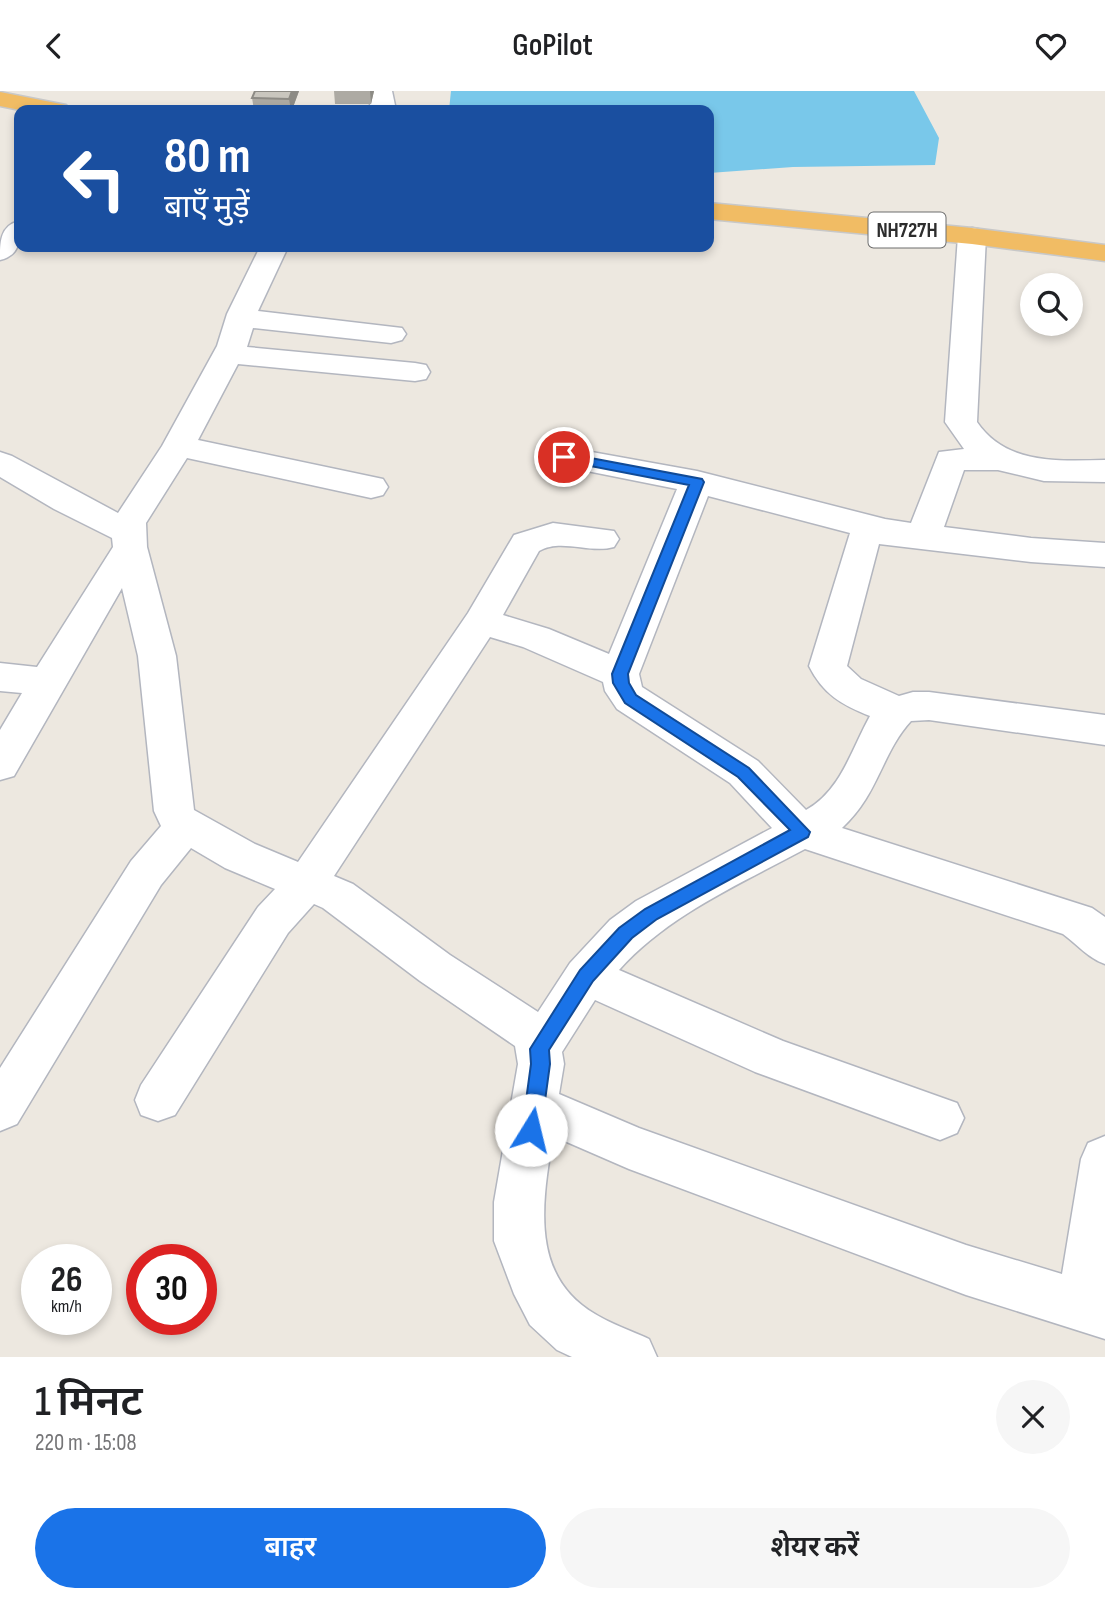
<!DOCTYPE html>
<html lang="hi">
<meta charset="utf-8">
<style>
:root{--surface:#fff;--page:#f6f6f6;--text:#202124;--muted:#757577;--accent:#1a73e8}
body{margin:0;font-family:"Sofia Sans Condensed","Noto Sans Devanagari",sans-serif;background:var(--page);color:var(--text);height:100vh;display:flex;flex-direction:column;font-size:26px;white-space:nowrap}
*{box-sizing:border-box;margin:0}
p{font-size:23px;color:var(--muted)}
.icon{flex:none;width:38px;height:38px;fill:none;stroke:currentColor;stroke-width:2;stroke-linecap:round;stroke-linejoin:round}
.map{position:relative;height:1266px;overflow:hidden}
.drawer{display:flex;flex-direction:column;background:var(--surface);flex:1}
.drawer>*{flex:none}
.banner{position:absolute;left:14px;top:14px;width:700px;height:147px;border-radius:14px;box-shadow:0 4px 10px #0003;background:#1a4fa0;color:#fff;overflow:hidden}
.tools{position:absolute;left:1020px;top:182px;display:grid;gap:14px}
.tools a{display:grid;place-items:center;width:63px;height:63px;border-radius:50%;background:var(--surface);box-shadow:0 4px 10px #0003;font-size:35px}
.speed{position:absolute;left:21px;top:1153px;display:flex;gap:14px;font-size:35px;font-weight:700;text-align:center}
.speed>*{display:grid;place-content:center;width:91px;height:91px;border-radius:50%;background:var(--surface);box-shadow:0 4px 10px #0003;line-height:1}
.speed small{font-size:18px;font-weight:400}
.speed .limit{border:10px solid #d22;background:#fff;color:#111}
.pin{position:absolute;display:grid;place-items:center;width:60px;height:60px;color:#fff;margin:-30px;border:4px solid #fff;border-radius:50%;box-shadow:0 2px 7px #0007}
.me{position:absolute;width:77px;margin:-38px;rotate:9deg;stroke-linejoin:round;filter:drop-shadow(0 0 5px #0008)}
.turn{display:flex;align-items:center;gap:24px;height:147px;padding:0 35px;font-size:32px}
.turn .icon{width:91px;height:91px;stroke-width:2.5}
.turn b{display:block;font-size:49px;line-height:60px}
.round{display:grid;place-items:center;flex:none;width:74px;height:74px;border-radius:37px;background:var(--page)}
.headline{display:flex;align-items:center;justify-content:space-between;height:119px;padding:0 35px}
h1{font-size:42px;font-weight:600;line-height:52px}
.action{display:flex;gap:14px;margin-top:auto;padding:14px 35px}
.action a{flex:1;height:80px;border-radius:42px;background:var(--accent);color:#fff;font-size:28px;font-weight:600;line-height:80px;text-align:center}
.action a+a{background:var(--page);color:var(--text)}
header{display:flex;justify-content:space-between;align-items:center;height:91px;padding:0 35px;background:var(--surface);font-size:32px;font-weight:600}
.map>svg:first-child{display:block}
</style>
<header><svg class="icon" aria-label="back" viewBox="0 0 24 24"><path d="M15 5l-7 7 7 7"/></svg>GoPilot<svg class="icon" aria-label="heart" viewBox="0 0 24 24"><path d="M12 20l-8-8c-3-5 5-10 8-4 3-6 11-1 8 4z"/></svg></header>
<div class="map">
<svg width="1105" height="1266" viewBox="0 0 1105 1266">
<rect width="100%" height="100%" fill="#ede8e0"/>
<path fill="#79c8ea" d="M 451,0 L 914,0 L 939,47 L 935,74 L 793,76 L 709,82 L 709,19 L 449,19 Z"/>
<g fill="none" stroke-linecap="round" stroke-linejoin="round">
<g stroke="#b3b6bf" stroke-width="3">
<path id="minor" d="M 368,0 L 392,0 L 396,19 L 371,19 Z
M 19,130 C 20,148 21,164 0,169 C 0,151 0,135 19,130 Z
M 972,137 L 982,139 L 986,145 L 977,331 C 1006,374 1059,370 1105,369 L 1105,391 L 1044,390 L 998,379 L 964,379 L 944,436 L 1031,447 L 1105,452 L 1105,476 L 1031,471 L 879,453 L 847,575 L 861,588 L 899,605 L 913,601 L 929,601 L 1105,624 L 1105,654 L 929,629 L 911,630 C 881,663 879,703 842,737 L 1092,817 L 1105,826 L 1105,873 C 1088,867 1078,854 1063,843 L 805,758 C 740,793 668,824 619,879 L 783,950 L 957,1012 L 964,1027 L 957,1042 L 940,1049 L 755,981 L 595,909 L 562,961 L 564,973 L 559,1003 L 639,1037 L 966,1154 L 1062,1183 L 1081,1068 L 1088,1052 L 1105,1045 L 1105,1248 L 966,1204 L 629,1078 L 553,1045 C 543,1108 528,1184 595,1223 C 611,1233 632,1240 649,1248 L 657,1266 L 572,1266 L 557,1259 L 530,1234 L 514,1203 L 494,1150 L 494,1111 L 518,973 L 515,955 L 420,890 L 323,817 L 314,813 L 288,842 L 175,1024 L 158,1030 L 141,1024 L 135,1009 L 141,994 L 258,816 L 275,798 L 225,777 L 191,757 L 161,794 L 17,1033 L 0,1040 L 0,977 L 131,770 L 161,735 L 154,720 L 138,565 L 122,497 L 14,685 L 0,689 L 0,639 L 22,602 L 0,600 L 0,572 L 37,576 L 113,456 L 112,447 L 54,418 L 0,386 L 0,361 L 12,365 L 118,422 L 162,355 L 217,255 L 227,223 L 260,156 L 288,156 L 258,220 L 402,237 L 406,243 L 402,249 L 391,252 L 253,237 L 247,256 L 415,272 L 426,274 L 430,281 L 426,288 L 415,290 L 238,273 L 198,349 L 383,388 L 388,396 L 383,404 L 371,407 L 187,367 L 146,432 L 147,456 L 176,565 L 194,719 L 255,753 L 298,771 L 468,522 L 514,444 L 553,432 L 614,440 L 619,448 L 614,456 C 590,463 561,447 539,460 L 503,524 L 549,538 L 609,563 L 677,398 L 552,373 L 548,366 L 552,359 L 564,356 L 697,380 L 885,428 L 911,432 L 939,361 L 964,358 L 945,331 L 958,145 L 962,139 ZM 708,405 L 850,442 L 809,575 C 823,603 842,614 870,625 C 852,657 841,700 806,719 L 758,670 L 642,596 L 639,583 ZM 490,546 L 523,556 L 603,591 L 605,600 L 617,618 L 730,692 L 772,737 L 636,810 L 610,829 L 570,872 L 538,921 L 450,864 L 353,793 L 334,785 Z"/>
</g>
<g stroke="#c8c8c8" stroke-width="3">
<path id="trunk" d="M 0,1 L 66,14 L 70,19 L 20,19 L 0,15 Z
M 709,112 L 972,137 L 1105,154 L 1105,170 L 972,153 L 709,128 Z"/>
</g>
<use href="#minor" fill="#fff" fill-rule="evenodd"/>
<use href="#trunk" fill="#f1bc64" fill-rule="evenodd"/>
</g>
<path fill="#adaaa3" d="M 299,0 L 292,19 L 254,19 L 252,7 Z
M 334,0 L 374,0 L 371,13 L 335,13 Z"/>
<path fill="#8d8b85" d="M 292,0 L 299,0 L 292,19 L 291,19 L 289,8 Z
M 370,0 L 374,0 L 371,13 Z"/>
<path fill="#c9c6be" stroke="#8d8b85" stroke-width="2" d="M 255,0 L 292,0 L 289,8 L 252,7 Z"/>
<path fill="#1a73e8" stroke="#114b97" stroke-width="2" d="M 564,362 L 702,388 L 704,391 L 628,583 L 629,592 L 636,604 L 749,677 L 810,741 L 808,746 L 657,828 L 632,847 L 593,890 L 549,959 L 550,973 L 541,1039 L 538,1045 L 531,1048 L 525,1045 L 522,1039 L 531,973 L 530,958 L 580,879 L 619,837 L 645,818 L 790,739 L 738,686 L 625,612 L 613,592 L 612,583 L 689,394 L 559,369 L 559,363 Z"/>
<g text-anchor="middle" stroke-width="5" stroke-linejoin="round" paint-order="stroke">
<rect fill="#fff" stroke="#6c6c6c" stroke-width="2" x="868.5" y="121.5" width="77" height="35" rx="5"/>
<g font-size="21" font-weight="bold" fill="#2d2d2d">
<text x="907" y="146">NH727H</text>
</g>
</g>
</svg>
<div class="tools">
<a><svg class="icon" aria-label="search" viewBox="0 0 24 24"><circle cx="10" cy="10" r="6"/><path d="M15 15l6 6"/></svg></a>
</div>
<div class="speed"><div>26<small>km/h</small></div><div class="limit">30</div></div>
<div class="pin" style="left:564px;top:366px;background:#d93025"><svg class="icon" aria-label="arrive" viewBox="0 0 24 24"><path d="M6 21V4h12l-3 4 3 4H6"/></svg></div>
<svg class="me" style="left:531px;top:1039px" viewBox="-20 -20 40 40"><circle r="19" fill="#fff"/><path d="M0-13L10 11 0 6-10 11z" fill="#1a73e8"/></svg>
<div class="banner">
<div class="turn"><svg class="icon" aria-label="left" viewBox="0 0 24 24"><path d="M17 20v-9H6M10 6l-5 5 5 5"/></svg><div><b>80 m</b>बाएँ मुड़ें</div></div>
</div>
</div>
<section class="drawer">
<div class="headline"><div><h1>1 मिनट</h1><p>220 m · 15:08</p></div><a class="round"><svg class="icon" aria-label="close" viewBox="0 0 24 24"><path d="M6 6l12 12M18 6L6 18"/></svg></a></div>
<div class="action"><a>बाहर</a><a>शेयर करें</a></div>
</section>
